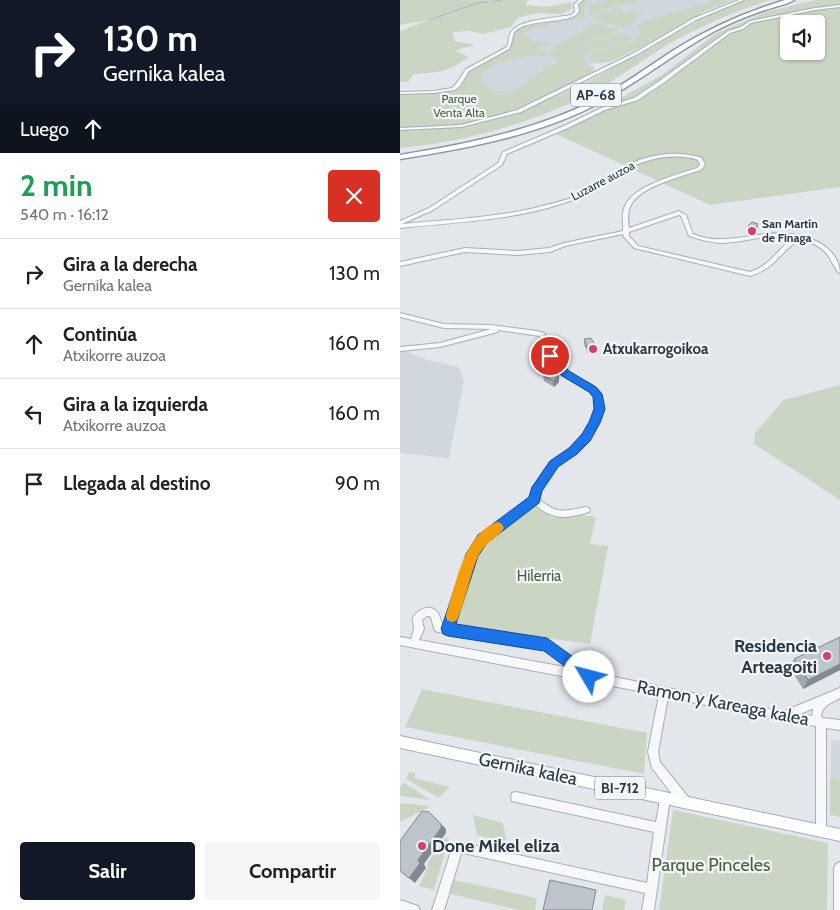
<!DOCTYPE html>
<html lang="es">
<meta charset="utf-8">
<style>
:root{--surface:#fff;--page:#f6f6f6;--text:#202124;--muted:#757577;--line:#e0e0e0;--accent:#111827}
body{margin:0;font-family:Cabin,sans-serif;background:var(--page);color:var(--text);height:100vh;display:flex;flex-direction:column;font-size:19px;white-space:nowrap}
*{box-sizing:border-box;margin:0}
p{font-size:16px;color:var(--muted)}
.icon{flex:none;width:28px;height:28px;fill:none;stroke:currentColor;stroke-width:2;stroke-linecap:round;stroke-linejoin:round}
.map{position:relative;flex:1;overflow:hidden}
.panel{display:flex;flex-direction:column;background:var(--surface);width:400px}
.panel>*{flex:none}
.banner{background:#111827;color:#fff;overflow:hidden}
.tools{position:absolute;left:380px;top:15px;display:grid;gap:10px}
.tools a{display:grid;place-items:center;width:45px;height:45px;border-radius:5px;background:var(--surface);box-shadow:0 1px 4px #0004;font-size:25px}
.pin{position:absolute;display:grid;place-items:center;width:42px;height:42px;color:#fff;margin:-21px;border:2px solid #fff;border-radius:50%;box-shadow:0 1px 5px #0007}
.me{position:absolute;width:55px;margin:-28px;rotate:307deg;stroke-linejoin:round;filter:drop-shadow(0 0 4px #0008)}
.turn{display:flex;align-items:center;gap:18px;height:105px;padding:0 20px;font-size:22px}
.turn .icon{width:65px;height:65px;stroke-width:2.5}
.turn b{display:block;font-size:35px;line-height:42px}
.then{display:flex;align-items:center;height:48px;padding:0 20px;background:#0003;gap:10px;font-size:19px}
.round{display:grid;place-items:center;flex:none;width:52px;height:52px;border-radius:5px;background:var(--page)}
.overview{display:flex;align-items:center;justify-content:space-between;height:85px;padding:0 20px}
h1{font-size:30px;font-weight:800;line-height:38px;color:#1e9e55}
.action{display:flex;gap:10px;margin-top:auto;padding:10px 20px}
.action a{flex:1;height:58px;border-radius:5px;background:var(--accent);color:#fff;font-size:20px;font-weight:800;line-height:58px;text-align:center}
.action a+a{background:var(--page);color:var(--text)}
ul{padding:0;list-style:none}
li{display:flex;align-items:center;gap:15px;height:70px;padding:0 20px;border-top:1px solid var(--line)}
li div{flex:1}
li b{display:block;font-size:19px}
li em{font-style:normal}
main{display:flex;flex:1;min-height:0}
.map>svg:first-child{display:block}
</style>
<main>
<section class="panel">
<div class="banner">
<div class="turn"><svg class="icon" aria-label="right" viewBox="0 0 24 24"><path d="M7 20v-9h11M14 6l5 5-5 5"/></svg><div><b>130 m</b>Gernika kalea</div></div>
<div class="then">Luego<svg class="icon" aria-label="ahead" viewBox="0 0 24 24"><path d="M12 20V5M6 11l6-6 6 6"/></svg></div>
</div>
<div class="overview"><div><h1>2 min</h1><p>540 m · 16:12</p></div><a class="round" style="background:#d93025;color:#fff"><svg class="icon" aria-label="close" viewBox="0 0 24 24"><path d="M6 6l12 12M18 6L6 18"/></svg></a></div>
<ul>
<li><svg class="icon" aria-label="right" viewBox="0 0 24 24"><path d="M7 20v-9h11M14 6l5 5-5 5"/></svg><div><b>Gira a la derecha</b><p>Gernika kalea</p></div><em>130 m</em></li>
<li><svg class="icon" aria-label="ahead" viewBox="0 0 24 24"><path d="M12 20V5M6 11l6-6 6 6"/></svg><div><b>Continúa</b><p>Atxikorre auzoa</p></div><em>160 m</em></li>
<li><svg class="icon" aria-label="left" viewBox="0 0 24 24"><path d="M17 20v-9H6M10 6l-5 5 5 5"/></svg><div><b>Gira a la izquierda</b><p>Atxikorre auzoa</p></div><em>160 m</em></li>
<li><svg class="icon" aria-label="arrive" viewBox="0 0 24 24"><path d="M6 21V4h12l-3 4 3 4H6"/></svg><div><b>Llegada al destino</b></div><em>90 m</em></li>
</ul>
<div class="action"><a>Salir</a><a>Compartir</a></div>
</section>
<div class="map">
<svg width="440" height="910" viewBox="0 0 440 910">
<rect width="100%" height="100%" fill="#e3e7ec"/>
<path fill="#d1d7de" d="M 181,0 L 334,0 L 305,11 L 246,45 L 210,62 L 190,64 L 194,67 L 193,72 L 116,110 L 64,124 L 0,127 L 0,93 L 34,92 L 53,89 L 108,48 L 113,33 L 172,16 L 177,12 Z
M 0,349 L 25,359 L 59,367 L 64,381 L 49,458 L 0,453 Z
M 431,740 L 440,741 L 440,817 L 430,815 Z"/>
<path fill="#cad6c3" fill-rule="evenodd" d="M 0,0 L 128,0 L 125,5 L 146,7 L 171,2 L 172,9 L 161,14 L 137,13 L 118,18 L 111,27 L 83,34 L 69,31 L 53,32 L 54,41 L 76,45 L 55,50 L 68,57 C 50,72 36,73 13,74 L 8,82 L 0,82 L 0,31 L 29,20 L 0,25 Z
M 181,0 L 191,0 L 185,7 L 184,16 L 187,20 C 176,17 133,25 126,34 L 128,38 L 135,41 L 153,42 L 145,47 L 138,47 L 137,49 L 144,50 L 144,53 L 149,57 C 133,52 96,62 83,72 L 82,81 L 93,91 L 108,92 L 117,89 L 151,64 L 157,64 L 158,61 L 147,52 L 219,34 L 232,36 L 232,39 L 228,42 L 186,53 L 184,62 L 186,65 L 194,67 L 193,72 C 128,105 77,133 0,127 L 0,93 L 34,92 L 53,89 L 64,72 L 108,48 L 113,33 L 119,28 L 172,16 L 177,12 L 176,5 Z
M 208,0 L 243,0 L 210,8 L 188,17 L 191,4 Z
M 316,0 L 334,0 L 305,11 L 246,45 L 210,62 L 194,63 L 195,61 L 193,59 L 189,60 L 189,56 L 194,53 L 236,40 L 237,35 L 241,30 L 236,26 L 244,21 Z
M 345,0 L 370,0 C 335,11 301,26 269,44 C 242,60 217,80 189,94 C 130,124 65,142 0,148 L 0,130 C 94,132 167,95 247,49 C 279,31 309,12 345,0 Z
M 416,0 L 440,0 L 440,187 L 310,205 L 156,134 L 262,75 L 315,34 L 366,12 ZM 389,24 L 416,24 L 416,51 L 389,51 Z
M 219,8 L 224,13 L 241,10 L 244,12 L 234,13 L 240,16 L 232,26 L 221,27 L 192,19 L 201,13 Z
M 189,22 L 217,29 L 218,32 L 163,48 L 154,48 L 154,45 L 150,45 L 169,39 L 167,38 L 181,32 L 188,26 Z
M 440,385 L 440,500 L 354,444 L 355,433 L 384,400 Z
M 134,501 L 152,517 L 173,514 L 196,517 L 190,544 L 208,546 L 190,644 L 52,625 L 74,558 L 87,537 Z
M 22,689 L 247,733 L 244,774 L 5,727 Z
M 9,772 L 15,773 L 15,778 L 49,787 L 39,798 L 6,779 Z
M 430,777 L 440,779 L 440,817 L 430,815 Z
M 3,783 L 4,783 L 31,800 L 0,796 L 0,787 Z
M 0,803 L 31,806 L 0,822 Z
M 273,810 L 428,843 L 427,910 L 259,910 Z
M 73,815 L 103,823 L 107,844 L 77,835 Z
M 45,838 L 49,839 L 34,890 L 19,886 L 28,867 L 27,864 Z
M 54,880 L 137,898 L 135,910 L 120,910 L 50,894 Z
M 205,895 L 226,900 L 224,910 L 202,910 Z"/>
<g fill="none" stroke-linecap="round" stroke-linejoin="round">
<path stroke="#9cb9ce" stroke-width="1" d="M 93,2 L 101,0
M 29,20 L 77,3 L 88,2"/>
<g stroke="#a7aeb7" stroke-width="2">
<path id="minor" d="M 179,0 L 183,0 L 178,4 L 179,12 C 177,14 175,16 172,17 C 159,23 122,20 114,33 C 112,38 112,44 109,49 L 69,71 L 60,86 L 55,90 L 34,93 L 0,94 L 0,92 L 34,91 L 52,88 L 56,84 L 66,69 L 107,47 C 109,43 108,36 111,32 C 119,19 156,18 171,15 L 175,12 L 174,4 Z
M 339,0 L 344,0 L 296,20 L 238,54 L 121,112 L 61,127 L 0,130 L 0,128 L 61,125 L 117,110 L 236,52 L 294,18 Z
M 440,5 L 440,7 L 415,10 L 351,23 L 343,29 L 330,33 L 262,84 L 238,100 L 205,110 L 168,128 L 107,154 L 102,165 L 33,210 L 2,224 C 46,220 91,218 135,208 C 149,204 165,201 179,195 C 190,189 200,180 211,174 C 238,157 270,148 302,158 L 305,165 L 301,170 C 282,176 240,187 231,205 C 227,212 228,221 229,228 L 279,211 L 286,215 L 293,234 C 303,238 313,240 324,239 C 354,238 378,227 408,238 C 415,240 423,244 428,249 C 435,255 440,264 440,273 L 438,272 C 434,267 432,262 429,257 C 423,247 411,242 400,239 C 380,252 376,268 350,276 L 234,248 L 224,237 L 223,234 L 165,246 L 150,252 L 118,255 L 65,252 L 0,266 L 0,262 L 65,248 L 118,251 L 149,248 L 164,243 L 223,231 C 223,223 222,215 224,208 C 232,185 277,175 297,168 L 300,165 L 298,160 C 268,151 237,161 212,178 C 202,184 193,192 183,196 C 176,200 169,201 161,204 C 109,221 54,222 0,228 L 0,221 L 29,208 L 98,163 L 103,152 L 164,126 L 201,108 L 234,98 L 258,82 L 328,31 L 341,27 L 350,21 L 415,8 ZM 279,215 L 281,216 L 289,236 C 301,240 312,243 324,243 C 348,242 371,232 395,237 C 377,249 371,265 350,272 L 238,246 L 229,236 L 229,232 Z
M 0,313 L 44,324 L 91,325 L 137,331 L 144,333 C 151,346 155,359 165,370 C 176,380 196,382 202,396 C 209,414 189,442 176,453 C 169,459 160,462 154,468 C 146,477 141,488 139,499 C 158,515 164,511 186,507 L 189,508 L 190,510 L 189,512 C 167,519 153,520 135,505 L 86,541 L 76,556 L 53,626 L 139,638 L 150,642 L 190,672 L 384,712 L 394,707 L 440,688 L 440,698 C 431,703 423,705 421,716 L 423,718 L 440,720 L 440,730 L 426,728 L 426,831 L 425,835 L 421,836 L 417,835 L 416,831 L 416,726 L 385,722 L 268,697 L 258,752 L 260,762 L 289,798 L 290,802 L 289,806 L 285,807 L 281,806 L 252,768 L 248,752 L 259,695 L 0,645 L 0,637 L 11,639 C 12,635 14,631 14,627 C 14,623 11,620 14,616 C 20,608 32,604 38,613 C 40,616 41,621 42,624 L 45,625 L 69,551 L 80,537 L 131,498 L 136,485 L 145,469 L 152,461 L 169,450 L 176,443 L 186,430 L 193,418 L 196,403 L 195,397 L 189,391 L 167,378 L 159,371 L 151,361 L 139,336 L 99,330 L 98,332 L 40,347 L 0,351 L 0,347 L 40,343 L 91,329 L 44,328 L 0,317 ZM 27,616 L 29,616 L 31,618 L 35,631 L 38,632 L 139,646 L 144,648 L 170,668 L 19,640 L 24,629 L 22,620 ZM 412,709 L 413,709 L 412,716 L 400,714 Z
M 116,792 L 256,822 L 261,794 L 265,793 L 269,794 L 270,798 L 254,910 L 242,910 L 245,893 L 63,853 L 61,854 L 44,910 L 32,910 L 53,845 L 63,843 L 247,883 L 254,832 L 116,802 L 112,801 L 111,797 L 112,793 Z
M 440,862 L 440,910 L 434,910 L 434,868 L 436,864 Z
M 0,900 L 18,906 L 20,910 L 0,910 Z"/>
</g>
<g stroke="#a1adb8" stroke-width="2">
<path id="major" d="M 0,736 L 440,829 L 440,841 L 0,748 Z"/>
</g>
<g stroke="#8996a3" stroke-width="3">
<path id="highway" d="M 385,0 L 394,0 C 386,5 374,7 365,10 C 347,16 330,23 313,32 C 275,53 241,80 203,101 C 141,135 69,148 0,159 L 0,155 C 68,144 136,130 197,99 C 224,85 249,66 274,50 C 309,28 346,12 385,0 Z"/>
</g>
<use href="#minor" fill="#f6f8fa" fill-rule="evenodd"/>
<use href="#major" fill="#fff" fill-rule="evenodd"/>
<use href="#highway" fill="#fff" fill-rule="evenodd"/>
</g>
<path fill="#a2a9af" d="M 352,222 L 357,230 L 353,234 L 347,232 L 348,226 Z
M 184,339 L 195,351 L 188,353 L 184,345 Z
M 138,359 L 154,362 L 154,368 L 149,371 L 159,376 L 159,382 L 154,387 L 144,381 L 143,375 L 147,372 L 139,365 Z
M 440,637 L 440,670 L 403,689 L 390,668 L 394,659 Z"/>
<path fill="#84898f" d="M 358,224 L 357,230 L 353,234 L 354,228 Z
M 195,345 L 195,351 L 188,353 L 187,347 Z
M 154,362 L 154,368 L 147,372 L 146,366 Z
M 159,376 L 159,382 L 154,387 L 153,381 Z
M 440,664 L 440,670 L 403,689 L 408,680 Z
M 41,824 L 46,829 L 46,833 L 24,864 L 26,868 L 15,883 L 9,878 L 18,860 Z"/>
<path fill="#bcc4cc" stroke="#84898f" d="M 352,222 L 358,224 L 354,228 L 348,226 Z
M 191,338 L 195,345 L 187,347 L 184,339 Z
M 148,354 L 154,362 L 146,366 L 138,359 Z
M 148,371 L 159,376 L 153,381 L 143,375 Z
M 440,637 L 440,664 L 408,680 L 394,659 Z
M 22,811 L 29,812 L 41,824 L 41,828 L 18,860 L 20,863 L 9,878 L 0,871 L 0,841 Z
M 150,880 L 196,890 L 192,910 L 143,910 Z"/>
<path fill="#1a73e8" stroke="#114b97" d="M 150,352 L 154,353 L 169,371 L 196,387 L 202,394 L 205,409 L 200,423 L 190,441 L 177,454 L 158,467 L 142,491 L 139,503 L 87,543 L 78,556 L 56,624 L 147,638 L 194,672 L 196,677 L 194,682 L 189,684 L 144,651 L 48,636 L 43,634 L 41,629 L 66,554 L 78,535 L 129,497 L 132,487 L 150,461 L 169,448 L 182,434 L 189,422 L 194,409 L 193,397 L 189,392 L 162,376 L 145,356 Z"/>
<path fill="#f59e0b" d="M 97,522 L 102,524 L 104,528 C 98,538 84,543 78,556 C 69,577 66,600 57,620 L 52,622 L 47,620 L 46,615 C 56,585 63,535 97,522 Z"/>
<g fill="#d74168" stroke="#f3f6f9" stroke-width="2">
<circle cx="352" cy="231" r="5"/>
<circle cx="193" cy="349" r="5"/>
<circle cx="427" cy="656" r="5"/>
<circle cx="22" cy="846" r="5"/>
</g>
<g text-anchor="middle" stroke-width="4.5" stroke-linejoin="round" paint-order="stroke">
<g font-size="12" fill="#436236" stroke="#f3f6f9">
<text x="59" y="103">Parque<tspan x="59" dy="14">Venta Alta</tspan></text>
</g>
<g font-size="12" fill="#293645" stroke="#f3f6f9">
<text transform="translate(203 181) rotate(-28)" y="4">Luzarre auzoa</text>
</g>
<g font-size="12" font-weight="bold" fill="#293645" stroke="#f3f6f9" text-anchor="start">
<text x="362" y="228">San Martín<tspan x="362" dy="14">de Finaga</tspan></text>
</g>
<g fill="#f3f6f9" stroke="#66707b" stroke-width="1">
<rect x="171" y="83.5" width="50" height="23" rx="4"/>
<rect x="195" y="776.5" width="50" height="23" rx="4"/>
</g>
<g font-size="14" font-weight="bold" fill="#293645">
<text x="196" y="100">AP-68</text>
<text x="220" y="793">BI-712</text>
</g>
<g font-size="15" font-weight="bold" fill="#293645" stroke="#f3f6f9" text-anchor="start">
<text x="203" y="354">Atxukarrogoikoa</text>
</g>
<g font-size="15" fill="#436236" stroke="#f3f6f9">
<text x="139" y="581">Hilerria</text>
</g>
<g font-size="18" font-weight="bold" fill="#293645" stroke="#f3f6f9" text-anchor="end">
<text x="417" y="652">Residencia<tspan x="417" dy="21">Arteagoiti</tspan></text>
<text x="32" y="852" text-anchor="start">Done Mikel eliza</text>
</g>
<g font-size="18" fill="#293645" stroke="#f3f6f9">
<text transform="translate(323 703) rotate(11)" y="6">Ramon y Kareaga kalea</text>
<text transform="translate(128 769) rotate(12)" y="6">Gernika kalea</text>
</g>
<g font-size="18" fill="#436236" stroke="#f3f6f9">
<text x="311" y="871">Parque Pinceles</text>
</g>
</g>
</svg>
<div class="tools">
<a><svg class="icon" aria-label="sound" viewBox="0 0 24 24"><path d="M4 9h4l5-4v14l-5-4H4zM17 9q2 3 0 6"/></svg></a>
</div>
<div class="pin" style="left:150px;top:356px;background:#d93025"><svg class="icon" aria-label="arrive" viewBox="0 0 24 24"><path d="M6 21V4h12l-3 4 3 4H6"/></svg></div>
<svg class="me" style="left:189px;top:677px" viewBox="-20 -20 40 40"><circle r="19" fill="#fff"/><path d="M0-13L10 11 0 6-10 11z" fill="#1a73e8"/></svg>
</div>
</main>
